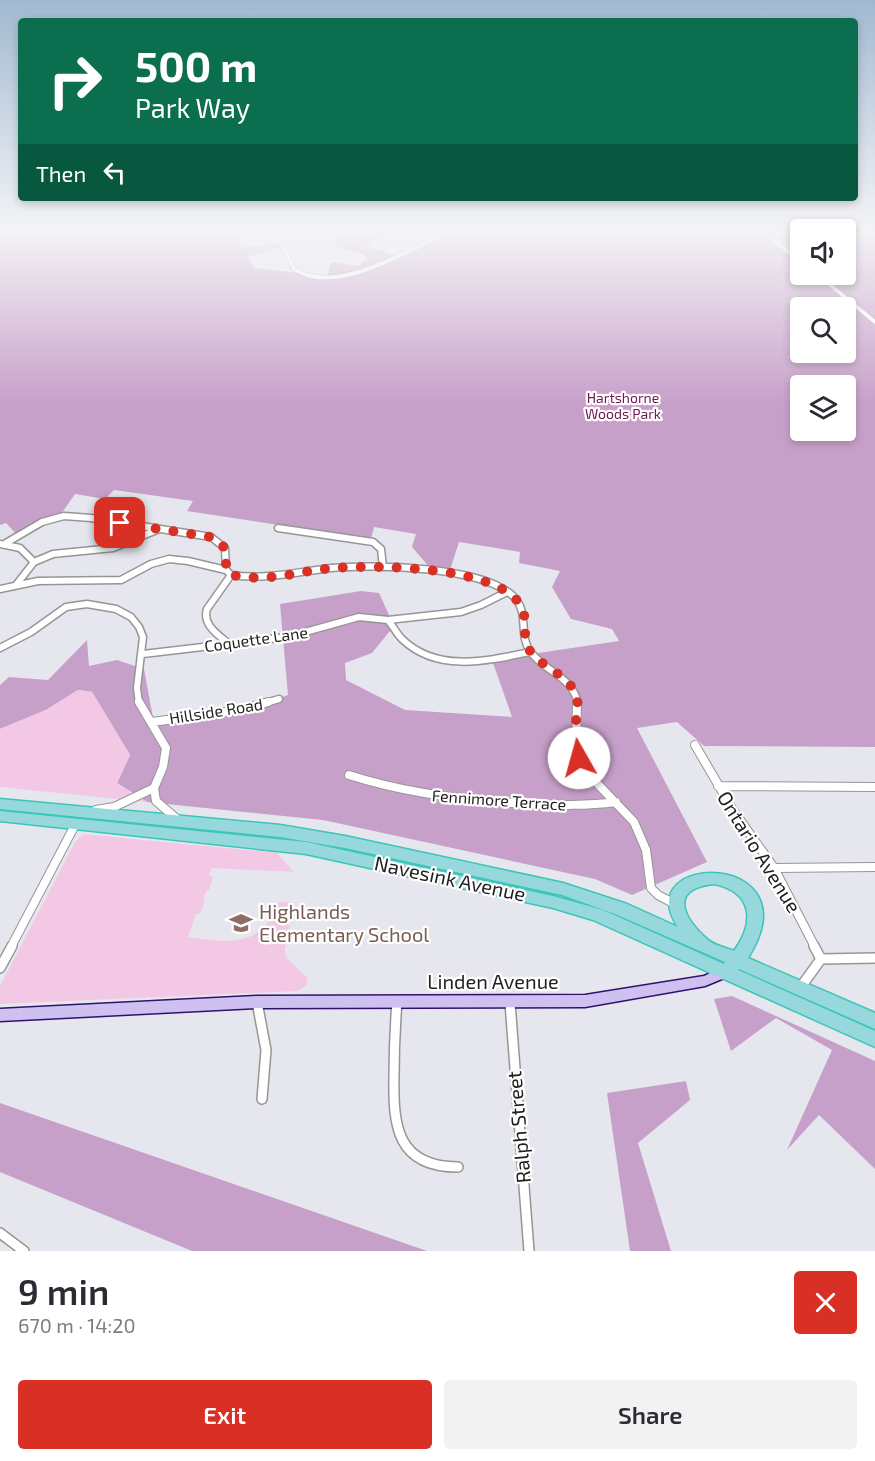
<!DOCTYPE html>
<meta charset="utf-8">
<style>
:root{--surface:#fff;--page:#f2f2f3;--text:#2b2b33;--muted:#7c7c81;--accent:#d93025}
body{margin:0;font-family:"Exo 2",sans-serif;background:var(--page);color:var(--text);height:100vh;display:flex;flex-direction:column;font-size:22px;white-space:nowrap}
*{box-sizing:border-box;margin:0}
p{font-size:20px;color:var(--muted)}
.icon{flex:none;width:33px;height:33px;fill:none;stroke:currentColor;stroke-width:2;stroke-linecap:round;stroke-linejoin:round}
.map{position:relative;height:1251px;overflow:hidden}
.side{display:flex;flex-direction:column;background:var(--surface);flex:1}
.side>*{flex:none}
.banner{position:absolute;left:18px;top:18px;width:840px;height:183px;border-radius:6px;box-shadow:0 3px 9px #0003;background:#0b6e4f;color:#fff;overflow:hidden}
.tools{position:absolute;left:790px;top:219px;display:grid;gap:12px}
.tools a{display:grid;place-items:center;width:66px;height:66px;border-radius:6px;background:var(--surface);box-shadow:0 3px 9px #0003;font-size:30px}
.pin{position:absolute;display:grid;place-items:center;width:51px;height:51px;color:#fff;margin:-26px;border-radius:12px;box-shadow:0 3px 9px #0006}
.me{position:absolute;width:66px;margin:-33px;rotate:353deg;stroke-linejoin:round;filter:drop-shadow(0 0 4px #0008)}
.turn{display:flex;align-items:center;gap:21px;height:126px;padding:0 18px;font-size:27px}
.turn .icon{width:78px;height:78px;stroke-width:2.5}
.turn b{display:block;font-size:42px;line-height:51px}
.then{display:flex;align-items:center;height:57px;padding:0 18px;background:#0003;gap:12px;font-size:22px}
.round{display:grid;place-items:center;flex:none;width:63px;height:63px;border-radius:6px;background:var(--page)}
.headline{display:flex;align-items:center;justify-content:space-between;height:102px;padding:0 18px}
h1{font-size:36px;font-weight:600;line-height:45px}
.cta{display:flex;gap:12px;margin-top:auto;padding:12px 18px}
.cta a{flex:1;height:69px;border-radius:6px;background:var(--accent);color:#fff;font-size:24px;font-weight:600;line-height:69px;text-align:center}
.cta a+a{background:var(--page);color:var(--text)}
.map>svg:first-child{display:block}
</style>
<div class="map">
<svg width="875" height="1251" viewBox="0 0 875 1251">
<rect width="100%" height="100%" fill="#e6e7ee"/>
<path fill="#c7a0c9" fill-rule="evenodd" d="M 0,229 L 239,229 L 241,247 L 279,244 L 281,247 L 248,257 L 254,268 L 327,276 L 331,262 L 358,266 L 367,259 L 364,255 L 334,246 L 339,234 L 321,229 L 367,229 L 371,231 L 399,229 L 365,246 L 397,256 L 419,249 L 434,239 L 450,237 L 462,229 L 875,229 L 875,747 L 704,746 L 677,722 L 637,728 L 707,862 L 632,895 L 595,879 L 323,820 L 147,802 L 117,783 L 130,755 L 92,692 L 78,690 L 46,710 L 0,729 L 0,685 L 9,677 L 48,680 L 87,640 L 89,666 L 117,660 L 144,669 L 153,718 L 245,711 L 288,695 L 280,604 L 361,591 L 379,593 L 394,626 L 372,653 L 345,663 L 346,680 L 405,710 L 512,717 L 492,660 L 619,641 L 612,629 L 571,619 L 552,587 L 560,571 L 519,563 L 520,552 L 459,542 L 450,570 L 431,569 L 412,547 L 416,534 L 374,527 L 371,539 L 187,511 L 193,501 L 114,490 L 105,499 L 75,494 L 59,517 L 18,536 L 6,523 L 0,525 ZM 801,230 L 846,230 L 846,274 L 801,274 ZM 801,308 L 846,308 L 846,352 L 801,352 ZM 801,386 L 846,386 L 846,430 L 801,430 Z
M 732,996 L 875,1061 L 875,1169 L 819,1115 L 787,1150 L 832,1050 L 776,1018 L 731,1051 L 714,999 Z
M 686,1081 L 690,1100 L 638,1143 L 671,1251 L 630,1251 L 607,1093 Z
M 0,1103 L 427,1251 L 192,1251 L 0,1172 Z"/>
<path fill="#f3c8e5" d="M 78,690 L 92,692 L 130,755 L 117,783 L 147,802 L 0,787 L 0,729 L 46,710 Z
M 83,834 L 277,853 L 294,872 L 212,868 L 209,876 L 213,877 L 209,890 L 207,890 L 203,900 L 205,901 L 200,914 L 196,914 L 188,937 C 216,941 252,948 269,920 C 273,915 273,908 276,903 L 290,902 L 285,923 L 290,926 C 280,964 284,952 307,978 L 307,985 L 298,991 L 0,1004 L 0,986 L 75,842 Z"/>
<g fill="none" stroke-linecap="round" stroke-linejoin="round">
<g stroke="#969696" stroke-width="5">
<path id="street-far3" d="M 277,229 C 278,245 288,254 294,269 C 299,271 305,275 311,276 C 354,286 417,245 456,229
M 760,229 L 801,262
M 817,274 L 875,322"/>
</g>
<g stroke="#969696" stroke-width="9">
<path id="street-far2" d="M 278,528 L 373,542 L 381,549 L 383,567
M 6,543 L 42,522 L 64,516 L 91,518 L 211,537 L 225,548 L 226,570 L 231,575 L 207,609 C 202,624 217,634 228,643
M 0,544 L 20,548 L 34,562
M 231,575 C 266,580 296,572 331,568 C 373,564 481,566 513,596 C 530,612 518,634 530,651 C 544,672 573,676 578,704
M 16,585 L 34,562 L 53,554 L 113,548 L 159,529
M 0,589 L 38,581 L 121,580 L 151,564 L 169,559 L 188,561 L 226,570
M 388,620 L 461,612 L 481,605 L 507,592
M 0,648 L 31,632 L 66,607 L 87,604 L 116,609 L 131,617 L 139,627 L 143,637 L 137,688 L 139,704
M 143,654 L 287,637 L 359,617 L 388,620 C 393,626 396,633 402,639 C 437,673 487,661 530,652
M 262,704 L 279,699"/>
</g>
<g stroke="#969696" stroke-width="10">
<path id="street-far1" d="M 139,702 L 166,748 L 163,767 L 154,788
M 577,702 L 576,742 L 580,760 L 591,777 L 634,822 L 646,850 L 651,888 L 658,895 L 675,904
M 152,722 L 241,710 L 268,702
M 695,745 L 733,810 L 774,868 L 815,947
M 349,775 C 408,794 468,801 529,804 C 558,805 587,806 616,802
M 718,786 L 875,787
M 154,788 L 156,801 L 177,819
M 96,810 L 114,807 L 154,788
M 774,868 L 875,867
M 11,947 L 75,825"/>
</g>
<g stroke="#969696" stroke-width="12">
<path id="street" d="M 814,946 L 821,959
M 0,968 L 12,946
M 800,988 L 821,959 L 875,958
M 257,1002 L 266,1050 L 262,1099
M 397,1002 C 395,1027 394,1052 394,1077 C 393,1126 397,1167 458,1167
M 510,1003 L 529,1251
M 0,1233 L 24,1251"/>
</g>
<g stroke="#311269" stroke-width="3">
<path id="secondary" d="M 725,967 L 729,968 L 731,972 L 729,976 L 705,986 L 585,1007 L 257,1008 L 0,1021 L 0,1009 L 257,996 L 585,995 L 704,976 Z"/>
</g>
<g stroke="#3ac6b8" stroke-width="3">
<path id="highway" d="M 0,799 L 280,825 L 345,836 L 563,883 L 627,904 L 678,927 C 627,851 816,850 748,958 L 875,1013 L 875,1029 L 739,969 L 738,970 L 875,1031 L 875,1047 L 593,920 L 553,908 L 306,854 L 0,821 L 0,811 L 306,842 L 553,896 L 603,910 L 724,964 L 725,962 L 615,914 L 562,895 L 345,848 L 280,837 L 0,809 ZM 714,884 C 753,892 755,922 734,951 C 726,948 714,945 708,940 C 683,918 668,889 714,884 Z"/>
</g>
<use href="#street-far3" stroke="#fff" stroke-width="4"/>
<use href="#street-far2" stroke="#fff" stroke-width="6"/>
<use href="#street-far1" stroke="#fff" stroke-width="8"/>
<use href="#street" stroke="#fff" stroke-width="9"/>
<use href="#secondary" fill="#cfc0f2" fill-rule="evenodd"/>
<use href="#highway" fill="#97d8dc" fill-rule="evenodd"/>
</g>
<linearGradient id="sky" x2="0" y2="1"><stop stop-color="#a1b9d0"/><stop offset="0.57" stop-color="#f4f4f7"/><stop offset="1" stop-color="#f4f4f7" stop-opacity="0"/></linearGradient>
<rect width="875" height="404" fill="url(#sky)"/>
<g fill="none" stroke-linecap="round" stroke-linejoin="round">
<path stroke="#d93025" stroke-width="10" stroke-dasharray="0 18" d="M 120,523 L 211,537 L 221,543 L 226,551 L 226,570 L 231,575 C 245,577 259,579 272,577 C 294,575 314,569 336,568 C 378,565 492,566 519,603 C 530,618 520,636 530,651 C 542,668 568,674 576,695 C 581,710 573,725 574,740 C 575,746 577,752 579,758"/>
</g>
<defs>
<g id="school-bare" transform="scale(1.8)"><path d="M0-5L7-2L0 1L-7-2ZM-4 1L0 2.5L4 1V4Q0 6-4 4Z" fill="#8d6e63" stroke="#fff" stroke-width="2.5" paint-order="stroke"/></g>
</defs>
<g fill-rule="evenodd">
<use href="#school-bare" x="241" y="923"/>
</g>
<g text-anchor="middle" stroke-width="4.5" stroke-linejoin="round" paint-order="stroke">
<g font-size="14" fill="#711954" stroke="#fff">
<text x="623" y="403">Hartshorne<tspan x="623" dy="16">Woods Park</tspan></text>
</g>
<g font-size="16" fill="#1f1f1f" stroke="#fff">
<text transform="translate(256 639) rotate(-8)" y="6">Coquette Lane</text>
<text transform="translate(216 711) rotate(-9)" y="6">Hillside Road</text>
<text transform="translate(499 800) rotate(4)" y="6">Fennimore Terrace</text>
</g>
<g font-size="20" fill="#1f1f1f" stroke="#fff">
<text transform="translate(759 852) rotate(58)" y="7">Ontario Avenue</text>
<text transform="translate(450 879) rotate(12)" y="7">Navesink Avenue</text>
<text x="493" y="989">Linden Avenue</text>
<text transform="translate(519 1127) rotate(-95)" y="7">Ralph Street</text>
</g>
<g font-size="20" fill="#785e54" stroke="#fff" text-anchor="start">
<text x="259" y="919">Highlands<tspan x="259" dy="23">Elementary School</tspan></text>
</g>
</g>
</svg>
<div class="tools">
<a><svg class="icon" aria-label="sound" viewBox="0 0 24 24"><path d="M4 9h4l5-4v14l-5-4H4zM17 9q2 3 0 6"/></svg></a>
<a><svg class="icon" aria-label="search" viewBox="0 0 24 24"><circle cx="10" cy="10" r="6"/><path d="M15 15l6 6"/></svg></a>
<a><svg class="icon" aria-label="layers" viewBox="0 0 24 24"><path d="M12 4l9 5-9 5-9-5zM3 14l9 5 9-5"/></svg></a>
</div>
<div class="pin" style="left:120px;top:523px;background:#d93025"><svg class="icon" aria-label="arrive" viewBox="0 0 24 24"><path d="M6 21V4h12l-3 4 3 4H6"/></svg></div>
<svg class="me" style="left:579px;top:758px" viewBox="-20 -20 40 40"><circle r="19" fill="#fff"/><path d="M0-13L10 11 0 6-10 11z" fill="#d93025"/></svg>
<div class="banner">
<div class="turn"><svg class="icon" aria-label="right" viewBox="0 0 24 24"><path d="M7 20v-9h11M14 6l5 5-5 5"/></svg><div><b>500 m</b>Park Way</div></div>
<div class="then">Then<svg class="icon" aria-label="left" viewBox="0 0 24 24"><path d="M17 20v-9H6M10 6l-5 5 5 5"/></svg></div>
</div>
</div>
<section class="side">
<div class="headline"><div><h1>9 min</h1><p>670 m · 14:20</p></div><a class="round" style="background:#d93025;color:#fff"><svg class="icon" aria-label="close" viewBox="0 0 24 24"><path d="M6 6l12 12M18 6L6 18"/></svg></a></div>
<div class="cta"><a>Exit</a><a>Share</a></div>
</section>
